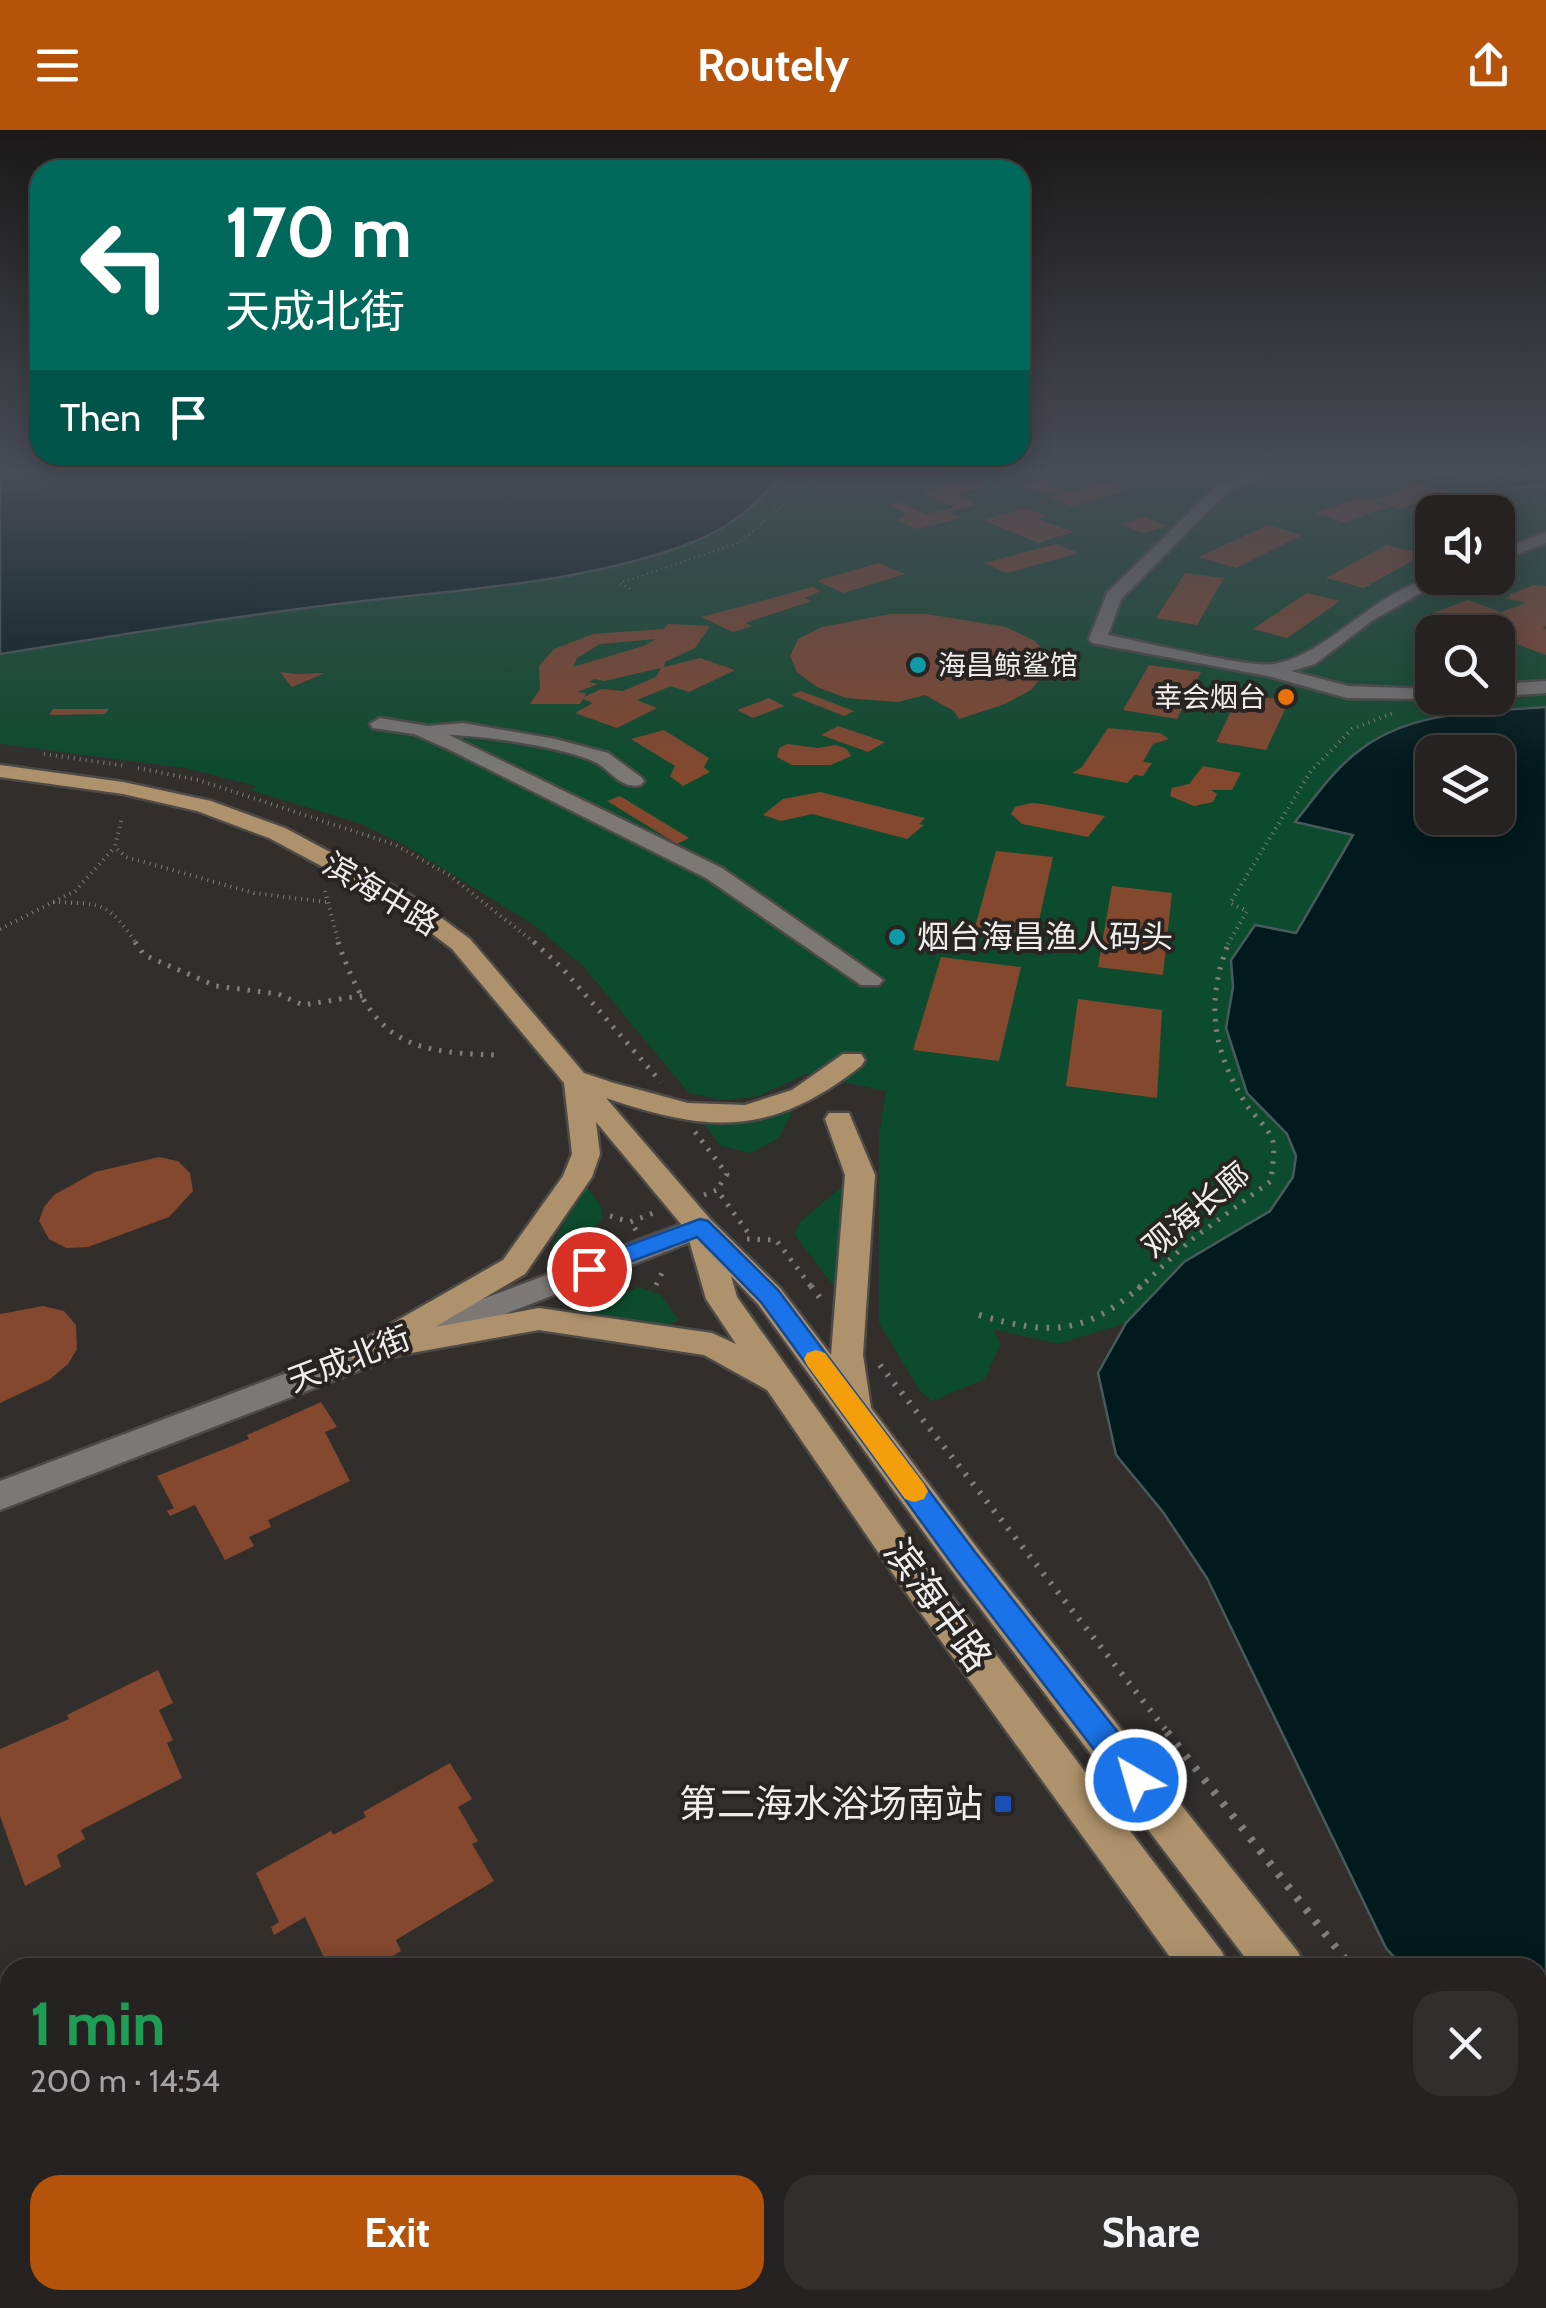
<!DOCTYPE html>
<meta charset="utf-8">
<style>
:root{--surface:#252221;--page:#312f2e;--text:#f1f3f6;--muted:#a3a4a5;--line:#423f3f;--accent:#b45309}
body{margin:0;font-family:Cabin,"Noto Sans SC",sans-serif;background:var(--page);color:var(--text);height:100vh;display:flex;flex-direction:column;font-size:38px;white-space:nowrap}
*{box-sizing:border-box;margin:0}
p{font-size:32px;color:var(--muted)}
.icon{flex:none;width:55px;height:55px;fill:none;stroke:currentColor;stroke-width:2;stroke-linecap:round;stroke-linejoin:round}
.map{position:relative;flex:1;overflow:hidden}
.side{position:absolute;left:0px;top:1828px;width:1548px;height:352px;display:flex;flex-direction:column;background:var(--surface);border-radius:30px 30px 0 0;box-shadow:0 5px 25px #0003,0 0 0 2px var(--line)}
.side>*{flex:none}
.top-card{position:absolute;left:30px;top:30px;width:1000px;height:305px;border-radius:30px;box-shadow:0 5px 25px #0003,0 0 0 2px var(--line);background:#00695c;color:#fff;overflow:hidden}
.fabs{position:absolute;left:1415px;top:365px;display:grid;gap:20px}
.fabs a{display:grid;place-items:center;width:100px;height:100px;border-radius:20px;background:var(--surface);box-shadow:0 5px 25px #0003,0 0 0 2px var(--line);font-size:50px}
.pin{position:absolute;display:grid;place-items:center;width:85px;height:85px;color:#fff;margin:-42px;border:5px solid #fff;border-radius:50%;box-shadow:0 2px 10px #0007}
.me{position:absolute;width:110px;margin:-55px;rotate:322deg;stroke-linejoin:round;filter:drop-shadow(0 0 8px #0008)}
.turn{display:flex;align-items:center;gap:35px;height:210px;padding:0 30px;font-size:45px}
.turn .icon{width:130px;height:130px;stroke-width:2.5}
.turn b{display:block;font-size:70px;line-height:85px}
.then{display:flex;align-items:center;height:95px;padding:0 30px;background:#0003;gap:20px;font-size:38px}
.round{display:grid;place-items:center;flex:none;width:105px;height:105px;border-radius:30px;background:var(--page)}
.overview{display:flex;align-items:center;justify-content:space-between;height:170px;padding:0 30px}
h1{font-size:60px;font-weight:700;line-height:75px;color:#1e9e55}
.primary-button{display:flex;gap:20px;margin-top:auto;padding:20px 30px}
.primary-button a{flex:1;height:115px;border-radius:30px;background:var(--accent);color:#fff;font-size:40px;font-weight:700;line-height:115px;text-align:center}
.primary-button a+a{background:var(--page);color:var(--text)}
header{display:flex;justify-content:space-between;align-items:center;height:130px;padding:0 30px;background:var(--accent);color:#fff;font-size:45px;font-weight:700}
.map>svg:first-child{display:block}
</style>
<header><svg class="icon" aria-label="menu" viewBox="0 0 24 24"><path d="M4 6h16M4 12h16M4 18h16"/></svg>Routely<svg class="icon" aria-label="share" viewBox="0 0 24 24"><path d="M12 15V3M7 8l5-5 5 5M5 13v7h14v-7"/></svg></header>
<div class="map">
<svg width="1546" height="2178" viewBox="0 0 1546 2178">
<rect width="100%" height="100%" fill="#312e2c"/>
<path fill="#0c4b2d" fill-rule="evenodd" d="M 786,340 L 1441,340 L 1472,349 L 1483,346 L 1518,358 L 1546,354 L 1546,361 L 1538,363 L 1546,367 L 1546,577 L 1437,587 L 1405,595 L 1296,693 L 1354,704 L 1296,803 L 1255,795 L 1231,830 L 1233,857 L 1226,898 L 1247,963 L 1287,1004 L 1296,1026 L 1293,1048 L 1270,1081 L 1184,1132 L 1126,1193 L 1058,1214 L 994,1199 L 1000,1215 L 985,1249 L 932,1271 L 920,1261 L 879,1193 L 879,1004 L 886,961 L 806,944 L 759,966 L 723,970 L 689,963 L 583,836 L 534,795 L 403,714 L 359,693 L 250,660 L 256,656 L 185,638 L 0,614 L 0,524 C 118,505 236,486 354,472 C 466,459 585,453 691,413 C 731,398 760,372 786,340 ZM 1432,382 L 1498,382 L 1498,448 L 1432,448 ZM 1432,502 L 1498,502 L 1498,568 L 1432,568 Z
M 795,975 L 779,1008 L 751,1023 L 721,1016 L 703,993 L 752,990 Z
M 845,1054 L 836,1159 L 795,1105 L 799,1093 Z
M 586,1056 L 601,1076 L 603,1088 L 591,1101 L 550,1118 Z
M 639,1157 L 660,1164 L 679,1190 L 668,1194 L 577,1182 Z"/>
<path fill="#001a1d" stroke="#485a5b" stroke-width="2.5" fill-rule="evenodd" d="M 0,340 L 786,340 C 760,372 731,398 691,413 C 585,453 466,459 354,472 C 236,486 118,505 0,524 Z
M 1441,340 L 1546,340 L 1546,354 L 1518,358 L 1483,347 L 1472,349 Z
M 1546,577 L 1546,2013 L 1538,2003 L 1538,1838 L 1403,1837 L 1386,1818 L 1207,1448 L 1163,1382 L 1116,1325 L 1098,1243 L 1126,1193 L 1184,1132 L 1270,1081 L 1293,1047 L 1296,1026 L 1287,1004 L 1247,963 L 1226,898 L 1233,857 L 1231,830 L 1255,795 L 1296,803 L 1353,705 L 1295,692 C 1316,666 1336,636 1364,617 C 1415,580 1486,582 1546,577 ZM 1432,622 L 1498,622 L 1498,688 L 1432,688 Z"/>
<path fill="#84482f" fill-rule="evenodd" d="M 1073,340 L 1088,342 L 1045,353 L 1059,359 L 1046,362 L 1014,354 Z
M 1157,340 L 1182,349 L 1166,353 L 1137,342 Z
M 956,344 L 983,345 L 985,356 L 955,365 L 976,374 L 948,382 L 961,388 L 917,399 L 896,390 L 907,384 L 889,375 L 900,372 L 926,384 L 955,377 L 921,362 L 956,352 Z
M 1105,353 L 1127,361 L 1071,376 L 1049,367 Z
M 1422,354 L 1449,362 L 1400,379 L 1372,370 Z
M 1360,368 L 1389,377 L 1344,392 L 1315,383 Z
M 1027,378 L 1047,386 L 1038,389 L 1073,402 L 1038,413 L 983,390 Z
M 1144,387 L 1168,396 L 1143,403 L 1119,394 Z
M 1267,395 L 1302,405 L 1236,438 L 1199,427 Z
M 1056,414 L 1079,423 L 1007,443 L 984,433 Z
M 1386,415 L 1424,424 L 1364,458 L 1326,448 Z
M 878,433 L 905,444 L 843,463 L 817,451 Z
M 1185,443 L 1224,448 L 1197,495 L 1156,488 Z
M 1534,455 L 1546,456 L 1546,496 L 1542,498 L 1546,499 L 1546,525 L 1498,507 L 1498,502 L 1485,502 L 1433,483 L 1468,470 L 1501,482 L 1527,473 L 1505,468 L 1511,466 L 1508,465 Z
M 813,457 L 821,461 L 805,468 L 812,471 L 745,493 L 752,496 L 733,502 L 701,487 Z
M 1307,463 L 1340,471 L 1287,508 L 1253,499 Z
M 890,484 L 927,484 L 1006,497 L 1035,511 L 1059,536 L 1042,534 L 1044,544 L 1031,560 L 1005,574 L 959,589 L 954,581 L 925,565 L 898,572 L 846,568 L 817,557 L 797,542 L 790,526 L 798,509 L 822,497 Z
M 668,494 L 710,496 L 695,518 L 665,532 L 664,537 L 700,528 L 735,540 L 689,562 L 671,556 L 637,570 L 657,578 L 617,598 L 575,583 L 593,573 L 583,569 L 580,574 L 530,574 L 540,559 L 539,536 L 554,519 L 593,504 L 664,499 ZM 656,509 L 643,516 L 573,537 L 577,528 L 600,514 ZM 661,538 L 656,547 L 623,561 L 602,559 L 584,567 L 586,563 L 577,562 L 598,554 L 589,552 L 594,549 L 604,551 Z
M 1149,535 L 1201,542 L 1177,589 L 1123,580 Z
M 280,542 L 296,544 L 325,543 L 292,557 Z
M 801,561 L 854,581 L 844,586 L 791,565 Z
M 1240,563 L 1289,571 L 1266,620 L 1216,612 Z
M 769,568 L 784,576 L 753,588 L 737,580 Z
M 53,579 L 109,579 L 105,584 L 49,585 Z
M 838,596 L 885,612 L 868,622 L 821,605 Z
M 1108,598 L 1160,603 L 1169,609 L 1153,614 L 1143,632 L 1152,633 L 1143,646 L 1135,645 L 1127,653 L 1072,643 L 1082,637 Z
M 664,600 L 709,628 L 704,637 L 710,642 L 683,656 L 670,646 L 675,636 L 631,609 Z
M 787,614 L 818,618 L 836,615 L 847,619 L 851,626 L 831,635 L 792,635 L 777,627 L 779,618 Z
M 1203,636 L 1241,643 L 1232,660 L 1211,660 L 1217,664 L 1213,672 L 1194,676 L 1170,666 L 1172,658 L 1189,654 Z
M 820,662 L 925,688 L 919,694 L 924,695 L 907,709 L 812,684 L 781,691 L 763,685 L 783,669 Z
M 620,666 L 689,708 L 677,714 L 607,671 Z
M 1031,673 L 1043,674 L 1105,686 L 1088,707 L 1022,694 L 1011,684 L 1015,677 Z
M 996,721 L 1053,727 L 1036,804 L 975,797 Z
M 1112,756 L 1172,763 L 1163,845 L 1098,837 Z
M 941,827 L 1021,837 L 999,931 L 913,920 Z
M 1078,869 L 1162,880 L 1157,968 L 1066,956 Z
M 159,1027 L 178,1031 L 190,1043 L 193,1061 L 169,1087 L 88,1117 L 66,1118 L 49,1109 L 39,1091 L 44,1077 L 54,1065 L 95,1042 Z
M 43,1176 L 64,1181 L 76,1195 L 77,1219 L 68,1234 L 49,1250 L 0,1273 L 0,1184 Z
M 321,1272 L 337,1297 L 325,1302 L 350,1351 L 268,1390 L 271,1397 L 249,1407 L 254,1416 L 225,1430 L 195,1375 L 170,1386 L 167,1381 L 174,1378 L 157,1346 L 249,1309 L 247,1305 Z
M 158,1540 L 173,1573 L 159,1580 L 173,1610 L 167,1613 L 182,1648 L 81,1700 L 85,1709 L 57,1725 L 61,1737 L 25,1756 L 0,1686 L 0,1619 L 69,1589 L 67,1585 Z
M 450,1633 L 472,1669 L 458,1677 L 478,1711 L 472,1714 L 494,1751 L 396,1810 L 401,1821 L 373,1838 L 329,1838 L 305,1787 L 274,1805 L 271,1797 L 279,1792 L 256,1743 L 331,1701 L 333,1705 L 366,1687 L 363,1682 Z
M 194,2170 L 369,2170 L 372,2178 L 181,2178 Z"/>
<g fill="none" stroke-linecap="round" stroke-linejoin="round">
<g stroke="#4d4a48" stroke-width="5">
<path id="minor" d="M 1241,340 L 1262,340 L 1271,345 L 1228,361 L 1121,469 L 1108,505 C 1140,511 1251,539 1275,534 C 1337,521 1383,448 1447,448 L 1373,490 L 1315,534 L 1291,541 L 1348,556 L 1432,559 L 1432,568 L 1439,569 L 1347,568 L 1268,546 L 1092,513 L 1089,509 L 1107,463 L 1218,355 L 1249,345 Z
M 1546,402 L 1546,413 L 1498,432 L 1498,421 Z
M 1546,551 L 1546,563 L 1498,566 L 1498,554 Z
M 380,588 L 428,596 L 463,593 L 555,609 L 608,623 L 641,647 L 644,651 L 641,655 C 621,660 611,640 595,632 C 567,618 481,605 449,605 L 722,738 L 883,850 L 879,855 L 861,855 L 706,748 L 448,619 L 414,604 L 373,598 L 370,594 Z
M 700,1087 L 711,1090 L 715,1097 L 711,1104 L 0,1380 L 0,1351 Z"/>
</g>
<g stroke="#4d4a48" stroke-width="5">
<path id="major" d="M 0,635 L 123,652 L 211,671 L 285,698 L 412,766 L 470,809 L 584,943 L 614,953 L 688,973 L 745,975 L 792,960 L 843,924 L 861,924 L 865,930 L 861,936 C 771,1006 712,1004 606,968 L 711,1090 L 780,1158 L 831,1225 L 845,1045 L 825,989 L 829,983 L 849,983 L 875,1045 L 863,1225 L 871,1278 L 978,1419 L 1298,1822 L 1305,1838 L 1253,1838 L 952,1441 L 758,1174 L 731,1146 L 737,1167 L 928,1435 L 1222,1822 L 1229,1838 L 1178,1838 L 902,1457 L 767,1260 L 704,1225 L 539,1200 L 383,1228 L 366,1235 L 354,1231 L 350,1223 L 354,1215 L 503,1130 L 563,1046 L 572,1024 L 564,953 L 452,819 L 396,776 L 269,708 L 197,681 L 123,664 L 0,647 ZM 596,992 L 686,1100 L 706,1169 L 736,1214 L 712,1203 L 539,1178 L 435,1197 L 525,1144 L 592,1047 L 600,1024 Z
M 1538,2149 L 1546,2156 L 1546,2178 L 1501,2178 L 1498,2170 L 1538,2170 Z
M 1416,2170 L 1470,2170 L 1473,2178 L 1419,2178 Z"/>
</g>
<path stroke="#817f7d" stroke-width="2.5" stroke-dasharray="1 4" stroke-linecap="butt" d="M 1426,340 L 1540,369 L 1546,379
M 630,459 L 620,453 L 741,412 L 822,340"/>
<path stroke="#817f7d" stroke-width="4" stroke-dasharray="1 5" stroke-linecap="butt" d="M 1453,570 L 1485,568
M 44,624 L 127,636
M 138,638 L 198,650 L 396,715 L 449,745 L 536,814
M 121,691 L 115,717 L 126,727 L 254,763 L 326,772
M 325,761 L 339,814
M 53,772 C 104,774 106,771 137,814
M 0,799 L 75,761 L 114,718
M 1228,814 L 1247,781 L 1230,773 L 1311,641 L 1352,599 L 1393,583"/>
<path stroke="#817f7d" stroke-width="5" stroke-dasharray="2.5 8" stroke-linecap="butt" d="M 135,812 L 144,825 L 216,856 L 278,864 L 303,875 L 366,865
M 338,812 C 372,907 400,923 497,925
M 534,812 L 562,838 L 661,952
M 695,1002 L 727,1044 L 717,1060
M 704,1065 L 717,1060 L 752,1108
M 610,1086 L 630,1092
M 636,1100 L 630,1092 L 656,1082
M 747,1109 L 776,1110 L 813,1159
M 656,1155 L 664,1139
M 1138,1159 L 1191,1110 L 1271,1051 C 1272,1039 1275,1023 1273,1012 C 1270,999 1253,985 1246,974 C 1212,920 1205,871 1229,812"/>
<path stroke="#817f7d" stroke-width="6" stroke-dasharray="2.5 9" stroke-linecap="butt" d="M 811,1156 L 821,1169
M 979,1185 C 1048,1205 1084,1206 1141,1156
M 880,1235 L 1169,1604"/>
<path stroke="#817f7d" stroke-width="8" stroke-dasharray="4 11" stroke-linecap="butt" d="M 1167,1602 L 1352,1838
M 1538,2071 L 1546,2082"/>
<use href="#minor" fill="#7b7876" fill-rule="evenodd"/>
<use href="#major" fill="#ae926b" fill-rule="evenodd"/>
</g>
<linearGradient id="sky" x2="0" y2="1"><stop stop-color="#1b1918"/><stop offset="0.53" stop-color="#484c56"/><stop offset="1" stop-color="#484c56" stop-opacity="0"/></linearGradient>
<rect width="1546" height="645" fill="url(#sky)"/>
<path fill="#1a73e8" stroke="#114b97" stroke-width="2.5" d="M 700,1089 L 708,1091 L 778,1160 L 975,1422 L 1147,1639 L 1152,1650 L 1147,1660 L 1136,1664 L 1125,1660 L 955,1438 L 761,1172 L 697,1107 L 589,1147 L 577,1139 L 580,1133 Z"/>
<path fill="#f59e0b" d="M 816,1220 L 825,1223 L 924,1354 L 928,1361 L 924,1369 L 914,1372 L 905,1369 L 807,1235 L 804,1229 L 807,1223 Z"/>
<g fill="#0f9aa8" stroke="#272422" stroke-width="4">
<circle cx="918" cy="535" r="10"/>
<circle cx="897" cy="807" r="10"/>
</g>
<circle fill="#e8710a" stroke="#272422" stroke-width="4" cx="1286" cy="567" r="10"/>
<rect fill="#1a4fb4" stroke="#272422" stroke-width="4" x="993" y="1664" width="20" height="20" rx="5"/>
<g text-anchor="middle" stroke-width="8" stroke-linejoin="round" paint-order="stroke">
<g font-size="28" fill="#f0eeed" stroke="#272422" text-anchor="start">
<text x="938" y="545">海昌鲸鲨馆</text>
<text x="1266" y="577" text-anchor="end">幸会烟台</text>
</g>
<g font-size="32" fill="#f0eeed" stroke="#272422">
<text transform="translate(381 764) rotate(31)" y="11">滨海中路</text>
<text transform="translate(1196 1080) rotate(-40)" y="11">观海长廊</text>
<text transform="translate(349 1229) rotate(-21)" y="11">天成北街</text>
</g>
<g font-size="32" fill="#f0eeed" stroke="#272422" text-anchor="start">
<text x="917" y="818">烟台海昌渔人码头</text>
</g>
<g font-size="38" fill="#f0eeed" stroke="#272422">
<text transform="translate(938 1475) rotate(54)" y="13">滨海中路</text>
</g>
<g font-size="38" fill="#f0eeed" stroke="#272422" text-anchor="end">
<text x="983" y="1687">第二海水浴场南站</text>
</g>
</g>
</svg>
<div class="fabs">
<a><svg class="icon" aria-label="sound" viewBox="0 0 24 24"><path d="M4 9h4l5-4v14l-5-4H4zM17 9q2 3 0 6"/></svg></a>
<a><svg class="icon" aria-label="search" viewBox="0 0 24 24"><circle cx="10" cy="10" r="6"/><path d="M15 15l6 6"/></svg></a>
<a><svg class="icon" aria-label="layers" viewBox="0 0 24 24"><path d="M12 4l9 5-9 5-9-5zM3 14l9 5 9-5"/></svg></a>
</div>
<div class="pin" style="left:589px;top:1139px;background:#d93025"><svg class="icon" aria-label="arrive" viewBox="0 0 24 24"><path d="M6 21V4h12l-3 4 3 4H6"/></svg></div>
<svg class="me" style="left:1136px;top:1650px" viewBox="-20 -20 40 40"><circle r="17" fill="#1a73e8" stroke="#fff" stroke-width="3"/><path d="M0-11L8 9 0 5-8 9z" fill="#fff"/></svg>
<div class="top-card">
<div class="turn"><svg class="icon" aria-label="left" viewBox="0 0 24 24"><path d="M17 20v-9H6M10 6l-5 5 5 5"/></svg><div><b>170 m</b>天成北街</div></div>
<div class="then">Then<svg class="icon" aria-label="arrive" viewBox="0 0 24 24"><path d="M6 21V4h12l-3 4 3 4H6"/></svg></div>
</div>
<section class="side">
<div class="overview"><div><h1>1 min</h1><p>200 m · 14:54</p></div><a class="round"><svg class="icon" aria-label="close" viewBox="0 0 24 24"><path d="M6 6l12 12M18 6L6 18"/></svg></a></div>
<div class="primary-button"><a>Exit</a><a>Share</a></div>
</section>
</div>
